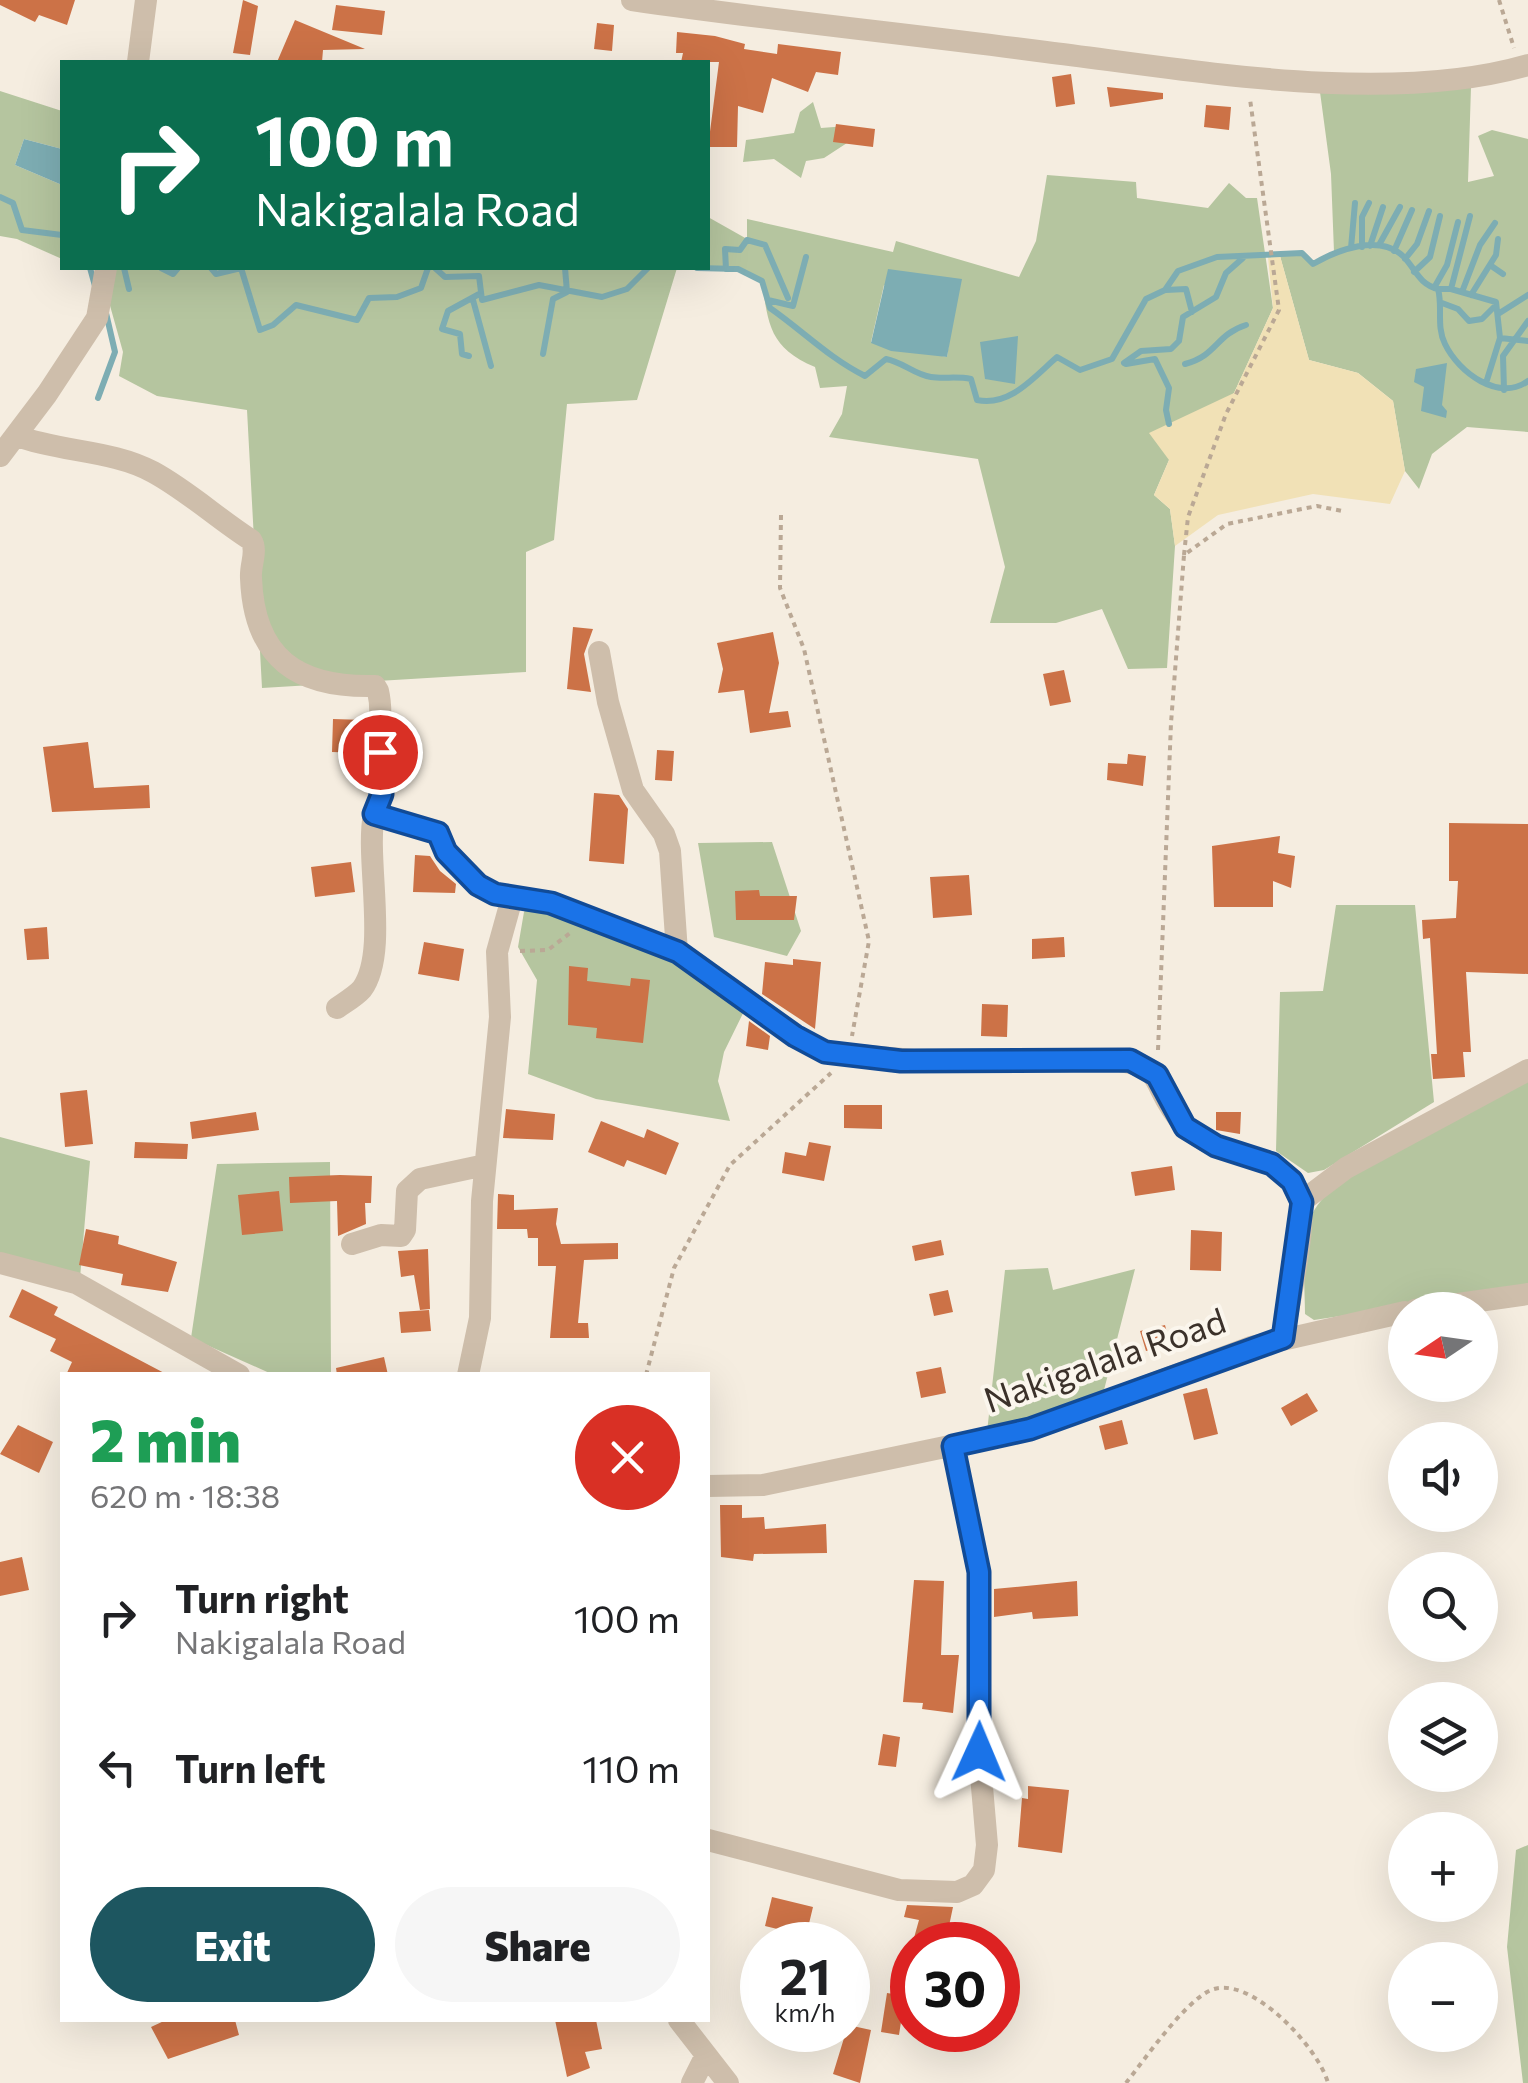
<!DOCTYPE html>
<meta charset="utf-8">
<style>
:root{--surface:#fff;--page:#f6f6f6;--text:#202124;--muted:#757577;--accent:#1d5660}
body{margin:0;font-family:Commissioner,sans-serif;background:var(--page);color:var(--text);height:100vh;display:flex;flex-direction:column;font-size:38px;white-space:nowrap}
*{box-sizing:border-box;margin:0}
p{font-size:32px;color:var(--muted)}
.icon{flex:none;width:55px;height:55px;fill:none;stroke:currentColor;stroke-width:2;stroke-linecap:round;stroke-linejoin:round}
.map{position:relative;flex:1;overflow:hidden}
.sheet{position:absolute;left:60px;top:1372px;width:650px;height:650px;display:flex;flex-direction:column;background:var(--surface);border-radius:0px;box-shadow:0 10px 40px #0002}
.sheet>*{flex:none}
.banner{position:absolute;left:60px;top:60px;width:650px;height:210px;border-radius:0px;box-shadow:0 10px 40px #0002;background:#0b6e4f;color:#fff;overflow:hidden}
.needle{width:65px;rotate:257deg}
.buttons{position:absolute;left:1388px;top:1292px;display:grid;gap:20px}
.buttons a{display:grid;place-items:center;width:110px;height:110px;border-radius:50%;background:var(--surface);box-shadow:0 10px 40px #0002;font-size:50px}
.speed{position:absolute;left:740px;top:1922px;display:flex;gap:20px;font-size:50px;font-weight:700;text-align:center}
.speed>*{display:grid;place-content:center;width:130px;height:130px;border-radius:50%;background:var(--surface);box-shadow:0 10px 40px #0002;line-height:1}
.speed small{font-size:25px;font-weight:400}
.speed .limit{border:15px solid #d22;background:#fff;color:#111}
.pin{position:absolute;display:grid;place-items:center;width:85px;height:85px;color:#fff;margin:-42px;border:5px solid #fff;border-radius:50%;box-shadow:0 2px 10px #0007}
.me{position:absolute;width:110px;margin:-55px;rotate:1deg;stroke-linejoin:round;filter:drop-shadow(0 0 8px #0008)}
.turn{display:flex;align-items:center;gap:35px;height:210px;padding:0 30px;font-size:45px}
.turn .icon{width:130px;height:130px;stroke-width:2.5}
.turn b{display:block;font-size:70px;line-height:85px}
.round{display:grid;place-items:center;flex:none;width:105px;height:105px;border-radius:52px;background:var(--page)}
.overview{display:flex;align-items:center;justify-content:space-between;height:170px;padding:0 30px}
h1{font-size:60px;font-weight:800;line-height:75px;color:#1e9e55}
.cta{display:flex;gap:20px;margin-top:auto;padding:20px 30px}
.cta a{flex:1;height:115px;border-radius:60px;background:var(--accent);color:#fff;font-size:40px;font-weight:800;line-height:115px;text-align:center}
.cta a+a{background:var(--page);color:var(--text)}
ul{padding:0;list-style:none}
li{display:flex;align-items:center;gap:30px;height:150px;padding:0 30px}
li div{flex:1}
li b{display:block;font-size:38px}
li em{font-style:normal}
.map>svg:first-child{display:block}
</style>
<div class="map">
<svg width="1528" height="2083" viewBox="0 0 1528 2083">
<rect width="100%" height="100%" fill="#f5ede0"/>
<path fill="#b5c59f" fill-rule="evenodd" d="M 1471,87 L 1468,182 L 1494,176 L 1478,136 L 1492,130 L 1528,139 L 1528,432 L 1467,427 L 1432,454 L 1419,489 L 1405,471 L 1393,401 L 1358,373 L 1309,360 L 1280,256 L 1302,253 L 1313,264 L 1334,252 L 1331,174 L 1320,92 Z
M 0,91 L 62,111 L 62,149 L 24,139 L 15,165 L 62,185 L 62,259 L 17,239 L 0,236 Z
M 813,102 L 821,128 L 847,126 L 847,143 L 824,158 L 806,161 L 801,178 L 774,159 L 743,162 L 746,140 L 794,133 L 800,112 Z
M 1047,175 L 1136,182 L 1137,198 L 1208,208 L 1229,183 L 1246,198 L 1257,198 L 1273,308 L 1234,393 L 1169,460 L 1154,495 L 1170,509 L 1175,546 L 1167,668 L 1128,669 L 1102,609 L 1056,623 L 990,623 L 1005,567 L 978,459 L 829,437 L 842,414 L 847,386 L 820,388 L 815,367 C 770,348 768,325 762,281 L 738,269 L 697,268 L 708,268 L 708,217 L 747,239 L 747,219 L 893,252 L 896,241 L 1019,277 L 1036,241 ZM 884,285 L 951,328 L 947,357 L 871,342 Z
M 114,268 L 677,268 L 637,400 L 567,404 L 554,540 L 526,552 L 526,672 L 262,688 L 247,410 L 157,396 L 119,376 L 123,352 L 109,302 Z
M 772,842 L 801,931 L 787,956 L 714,937 L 698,843 Z
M 532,900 L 601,924 L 751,997 L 724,1052 L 718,1081 L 730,1121 L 596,1099 L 528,1074 L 537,980 L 518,947 L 524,912 Z
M 1336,905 L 1415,905 L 1434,1102 L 1324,1170 L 1308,1173 L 1276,1151 L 1280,992 L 1323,991 Z
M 1528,1081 L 1528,1288 L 1314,1320 L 1305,1314 C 1305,1290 1301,1242 1309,1221 C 1331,1162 1471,1109 1528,1081 Z
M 0,1137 L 90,1161 L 80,1278 L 0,1258 Z
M 330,1162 L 331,1375 L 274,1375 L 191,1338 L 217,1164 Z
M 1048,1268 L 1053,1290 L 1135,1269 L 1104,1390 L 987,1432 L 1005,1270 Z
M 1528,1845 L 1528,2083 L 1523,2083 L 1507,1947 L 1516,1850 Z"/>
<path fill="#f1e1b6" d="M 1280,256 L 1309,360 L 1358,373 L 1393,401 L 1405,471 L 1390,504 L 1313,494 L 1218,515 L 1175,546 L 1170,509 L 1154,495 L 1169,460 L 1149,433 L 1234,393 L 1273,308 L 1268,257 Z"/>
<path fill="#7dadb3" d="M 24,139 L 62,149 L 62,185 L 15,165 Z
M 888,269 L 962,279 L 947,357 L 891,351 L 871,343 Z
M 1018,336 L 1015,384 L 985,379 L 980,342 Z
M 1447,363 L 1442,405 L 1447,411 L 1446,418 L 1421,411 L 1424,387 L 1414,382 L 1416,369 Z"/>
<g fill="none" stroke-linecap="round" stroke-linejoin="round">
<path stroke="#7dadb3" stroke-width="6" d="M 0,197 L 13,203 L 22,230 L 62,235
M 1379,245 L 1400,207
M 1370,246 L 1383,207
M 1362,247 L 1362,217 L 1369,203
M 1351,248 L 1355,203
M 1394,251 L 1412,210
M 1405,259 L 1417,244 L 1429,211
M 1490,265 L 1503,274
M 90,268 L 95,286
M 124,268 L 129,289
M 161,268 L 173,274 L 178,268
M 211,268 L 216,274 L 241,268 L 260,330 L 273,325 L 296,305 L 357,320 L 369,298 L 397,297 L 421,288 L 428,268
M 435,268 L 445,277 L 479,276 L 482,300 L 539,285 L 602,297 L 627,289 L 648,268
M 697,268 L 738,269 L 762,281 L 770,308 C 803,331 829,358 865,376 L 886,359 C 903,362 915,375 931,377 C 944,379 957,376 971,379 L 977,400 C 1010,407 1034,377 1057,357 L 1080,370 L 1112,359 L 1146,299 L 1165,290 L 1178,271 L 1217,257 L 1302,253 L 1313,264 C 1337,250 1380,233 1404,257 C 1416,270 1419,284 1438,289 C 1443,307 1436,326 1445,344 C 1459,373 1499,402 1528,381
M 726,269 L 725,249 L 740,250 L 747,240 L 765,245 L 788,298
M 1414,272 L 1430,257 L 1440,216
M 1434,288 L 1447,265 L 1458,222
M 1438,289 L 1451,289 L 1496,302 L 1500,338
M 1451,289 L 1470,216
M 1166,290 L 1186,289 L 1192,312
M 1462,292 L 1480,245 L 1495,223
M 1471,295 L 1496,255 L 1498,239
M 473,300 L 491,366
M 768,300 L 793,306 L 806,257
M 1442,303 L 1458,309 L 1469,321 L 1482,319 L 1495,306
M 1498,314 L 1528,295
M 543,354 L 553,299 L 567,292 L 565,268
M 469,356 L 462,354 L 460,334 L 442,329 L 448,311 L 481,293
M 1124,363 L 1141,351 L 1171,349 L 1179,341 L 1183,317 L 1216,297 L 1226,273 L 1243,258
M 1126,364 L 1155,359 L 1169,388 L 1166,410 L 1169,424
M 1185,364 C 1218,355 1215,335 1246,325
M 1486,383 L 1500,338 L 1528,341
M 1504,390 L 1503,356 L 1528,321
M 98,398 L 115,352 L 106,313"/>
</g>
<path fill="#cc7247" d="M 0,0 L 75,0 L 67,25 L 39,15 L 35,22 L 0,5 Z
M 243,0 L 258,6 L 250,55 L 233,53 Z
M 336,5 L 385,11 L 382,35 L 332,30 Z
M 295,20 L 365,49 L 323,50 L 322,62 L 277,62 Z
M 597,23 L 614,25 L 612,51 L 594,49 Z
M 677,32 L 715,36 L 745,44 L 744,49 L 777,54 L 778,44 L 841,52 L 838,75 L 816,72 L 808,92 L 772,78 L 763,113 L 738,106 L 737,147 L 708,147 L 719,62 L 681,62 L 683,53 L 676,53 Z
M 1071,74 L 1075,104 L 1056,107 L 1052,77 Z
M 1107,87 L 1163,93 L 1163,99 L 1110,107 Z
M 1206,105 L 1231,107 L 1229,130 L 1204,127 Z
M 836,124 L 875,129 L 873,147 L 833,142 Z
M 573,627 L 593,629 L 584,654 L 591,692 L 567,689 Z
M 773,632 L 779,663 L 769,713 L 788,711 L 791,727 L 750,733 L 744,690 L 718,693 L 723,669 L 717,643 Z
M 1064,670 L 1071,702 L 1050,706 L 1043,674 Z
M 333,719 L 365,720 L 362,753 L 332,752 Z
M 88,742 L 94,788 L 149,785 L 150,808 L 52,812 L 43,747 Z
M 657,750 L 674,751 L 672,781 L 655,780 Z
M 1128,754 L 1146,756 L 1143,786 L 1107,780 L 1108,763 L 1127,764 Z
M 594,793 L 619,795 L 628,809 L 624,864 L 589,861 Z
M 1449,823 L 1528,824 L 1528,974 L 1466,972 L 1471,1052 L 1463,1052 L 1465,1077 L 1433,1079 L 1431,1054 L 1437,1054 L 1430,938 L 1423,939 L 1422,920 L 1456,918 L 1458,881 L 1449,881 Z
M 1280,836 L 1278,853 L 1295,856 L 1291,888 L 1273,881 L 1273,907 L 1214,907 L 1212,846 Z
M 415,855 L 430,856 L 440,871 L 456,884 L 455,893 L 413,892 Z
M 351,862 L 355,892 L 315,897 L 311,867 Z
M 969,875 L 972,915 L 933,918 L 930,877 Z
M 759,890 L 760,896 L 797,896 L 794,920 L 736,920 L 735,891 Z
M 47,927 L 49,959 L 27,960 L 24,929 Z
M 1064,937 L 1065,957 L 1032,959 L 1032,939 Z
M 424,942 L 464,949 L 459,981 L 418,974 Z
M 793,959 L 821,962 L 815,1029 L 762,994 L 765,962 L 793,965 Z
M 569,966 L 588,968 L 587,981 L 630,986 L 631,978 L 650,980 L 643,1043 L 596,1038 L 597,1028 L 568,1025 Z
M 982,1004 L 1008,1005 L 1007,1037 L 981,1036 Z
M 749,1021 L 770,1036 L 768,1050 L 746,1046 Z
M 87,1090 L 93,1144 L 65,1147 L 60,1093 Z
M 844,1105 L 882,1105 L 882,1129 L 844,1128 Z
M 506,1109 L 555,1114 L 553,1140 L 503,1138 Z
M 256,1112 L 259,1130 L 192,1139 L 190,1122 Z
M 1216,1112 L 1241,1112 L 1240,1134 L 1216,1130 Z
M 601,1121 L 644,1138 L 647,1129 L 679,1143 L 666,1175 L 627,1160 L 624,1167 L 588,1152 Z
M 135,1142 L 188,1144 L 187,1159 L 134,1158 Z
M 809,1142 L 831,1146 L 824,1181 L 782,1173 L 785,1152 L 806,1156 Z
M 1172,1166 L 1175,1190 L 1135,1196 L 1131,1172 Z
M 340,1175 L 372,1176 L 371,1203 L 365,1203 L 366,1224 L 338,1236 L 337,1201 L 290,1203 L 289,1177 Z
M 279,1191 L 283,1231 L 242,1235 L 238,1195 Z
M 498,1194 L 514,1195 L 514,1210 L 558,1208 L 556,1224 L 561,1244 L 618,1243 L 618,1259 L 584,1260 L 578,1323 L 588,1323 L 589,1338 L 550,1338 L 556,1266 L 538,1266 L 538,1238 L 528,1238 L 527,1229 L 497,1229 Z
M 86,1229 L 119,1236 L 118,1244 L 177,1262 L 168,1292 L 121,1285 L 123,1274 L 79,1265 Z
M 1191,1230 L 1222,1232 L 1221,1271 L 1190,1270 Z
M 941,1240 L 944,1255 L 915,1261 L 912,1246 Z
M 428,1249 L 430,1309 L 420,1310 L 414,1275 L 401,1277 L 398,1251 Z
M 22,1289 L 58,1307 L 54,1315 L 168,1375 L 66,1375 L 72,1362 L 50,1351 L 56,1339 L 9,1317 Z
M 948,1290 L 953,1312 L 934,1316 L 929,1294 Z
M 429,1310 L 431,1331 L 401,1333 L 399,1312 Z
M 1165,1325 L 1170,1345 L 1146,1351 L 1140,1331 Z
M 384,1357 L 388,1375 L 337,1375 L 336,1368 Z
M 941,1367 L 946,1393 L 921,1398 L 916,1372 Z
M 1207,1388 L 1218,1434 L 1194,1440 L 1183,1394 Z
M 1307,1393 L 1318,1411 L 1291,1426 L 1281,1408 Z
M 1122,1420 L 1128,1444 L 1105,1450 L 1099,1426 Z
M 18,1425 L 53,1442 L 39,1473 L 0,1454 Z
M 720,1505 L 742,1505 L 742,1518 L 764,1517 L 765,1529 L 826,1524 L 827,1553 L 754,1554 L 753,1561 L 721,1557 Z
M 22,1557 L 29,1590 L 0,1596 L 0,1562 Z
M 914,1580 L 944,1581 L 941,1655 L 959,1655 L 953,1713 L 922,1709 L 923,1703 L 903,1702 Z
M 1077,1581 L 1078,1616 L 1033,1619 L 1032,1612 L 994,1617 L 994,1589 Z
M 883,1734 L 900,1737 L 896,1767 L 878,1765 Z
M 1028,1786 L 1069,1790 L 1062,1853 L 1018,1847 L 1022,1798 L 1028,1799 Z
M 772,1897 L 813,1907 L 806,1936 L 765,1926 Z
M 907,1905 L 953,1907 L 945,1945 L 912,1945 L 919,1920 L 904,1917 Z
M 887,1993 L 905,1996 L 899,2035 L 881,2032 Z
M 166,2020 L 235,2020 L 239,2035 L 168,2059 L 151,2027 Z
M 555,2020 L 596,2020 L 602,2049 L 585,2052 L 590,2068 L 567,2077 Z
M 848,2025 L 871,2030 L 860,2083 L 833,2074 Z"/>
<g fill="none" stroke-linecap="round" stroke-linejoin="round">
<path stroke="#baa895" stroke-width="4" stroke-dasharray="5 5" stroke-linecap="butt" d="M 1499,0 L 1514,48
M 781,515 L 780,588 L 804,649 L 869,941 L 852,1036
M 1184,555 L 1188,517 L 1226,414 L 1279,310 L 1250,99
M 520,951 L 548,950 L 570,933
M 1158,1050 L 1171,723 L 1184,555 L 1227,524 L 1317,506 L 1342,511
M 646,1375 L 674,1268 L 730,1165 L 831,1073
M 1126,2083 C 1145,2059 1183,2004 1209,1991 C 1248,1971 1319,2048 1328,2083"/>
<path stroke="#cebeab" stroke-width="22" d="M 632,0 C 770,20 908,34 1046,52 C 1191,70 1387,106 1528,65
M 138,62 L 146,0
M 17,436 C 60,452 113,450 153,472 C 188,491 218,519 251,540 C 258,551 250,564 251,578 C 254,659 298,688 375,686 L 378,691 C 386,725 370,762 381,794 L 374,814 L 438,833 L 445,852 L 478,885 L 495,894 L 551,903 L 677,952 L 795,1035 L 825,1052 L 924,1061 L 1096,1059 C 1173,1063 1144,1080 1184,1125 C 1203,1146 1235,1152 1260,1160 C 1278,1165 1297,1181 1301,1201 C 1306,1224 1288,1311 1283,1337
M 0,456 L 47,394 L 97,318 L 106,268
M 599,652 L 608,702 L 633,790 L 664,834 L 670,851 L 677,952
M 337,1008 C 344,1003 356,996 362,989 C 389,952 365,860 374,814
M 1301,1202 L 1346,1168 L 1528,1070
M 352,1244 L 381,1235 L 401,1236 L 405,1230 L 407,1191 L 420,1179 L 485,1165
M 0,1263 L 76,1283 L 239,1375
M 1415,1310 L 1528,1294
M 468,1375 L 480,1318 L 482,1201 L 500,1017 L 497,952 L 512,898
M 708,1486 L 763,1485 L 1031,1429 L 1251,1347 L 1405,1312
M 708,1840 L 899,1890 L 957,1892 L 973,1885 L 984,1870 L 987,1845 L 979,1752 L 979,1573 L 953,1446
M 679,2020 L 728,2083
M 692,2083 L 705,2057"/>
</g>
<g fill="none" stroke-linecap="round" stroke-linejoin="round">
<g stroke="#114b97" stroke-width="25">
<path id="route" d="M 380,752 L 376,778 L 382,794 L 374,814 L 438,833 L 446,852 L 478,885 L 495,894 L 551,903 L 678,952 L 795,1036 L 825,1052 L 901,1061 L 1130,1060 L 1157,1075 L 1185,1127 L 1216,1146 L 1272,1164 L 1292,1181 L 1302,1202 L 1283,1338 L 1030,1429 L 953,1446 L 979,1572 L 979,1752"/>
</g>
<use href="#route" stroke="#1a73e8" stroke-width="18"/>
</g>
<g text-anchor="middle" stroke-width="8" stroke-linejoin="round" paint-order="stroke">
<g font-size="35" fill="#3b312a" stroke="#fbf6ed">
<text transform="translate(1105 1361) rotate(-19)" y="12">Nakigalala Road</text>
</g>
</g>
</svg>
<div class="buttons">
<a><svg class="needle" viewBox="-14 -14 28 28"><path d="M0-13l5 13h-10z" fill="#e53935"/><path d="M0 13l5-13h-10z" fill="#757577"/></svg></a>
<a><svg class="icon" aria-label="sound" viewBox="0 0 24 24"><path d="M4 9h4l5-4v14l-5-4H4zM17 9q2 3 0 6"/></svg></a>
<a><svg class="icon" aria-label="search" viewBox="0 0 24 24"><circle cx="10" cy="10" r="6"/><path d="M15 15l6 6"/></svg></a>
<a><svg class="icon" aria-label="layers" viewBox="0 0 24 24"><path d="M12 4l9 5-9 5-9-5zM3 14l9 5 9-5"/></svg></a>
<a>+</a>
<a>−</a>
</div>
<div class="speed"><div>21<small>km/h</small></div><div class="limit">30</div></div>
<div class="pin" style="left:380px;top:752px;background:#d93025"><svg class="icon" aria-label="arrive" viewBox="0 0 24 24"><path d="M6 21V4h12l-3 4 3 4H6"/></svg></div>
<svg class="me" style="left:979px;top:1752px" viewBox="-20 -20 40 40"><path d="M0-17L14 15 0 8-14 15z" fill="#1a73e8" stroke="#fff" stroke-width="4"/></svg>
<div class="banner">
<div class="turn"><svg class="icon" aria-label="right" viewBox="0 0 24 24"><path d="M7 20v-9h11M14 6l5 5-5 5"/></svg><div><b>100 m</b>Nakigalala Road</div></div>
</div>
<section class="sheet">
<div class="overview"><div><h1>2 min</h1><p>620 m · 18:38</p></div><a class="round" style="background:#d93025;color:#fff"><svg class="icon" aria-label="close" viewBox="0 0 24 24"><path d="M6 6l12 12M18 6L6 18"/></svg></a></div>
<ul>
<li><svg class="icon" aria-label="right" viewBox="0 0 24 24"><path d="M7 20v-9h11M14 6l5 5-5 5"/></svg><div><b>Turn right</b><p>Nakigalala Road</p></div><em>100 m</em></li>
<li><svg class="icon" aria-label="left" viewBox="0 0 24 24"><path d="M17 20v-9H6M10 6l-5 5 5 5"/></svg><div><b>Turn left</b></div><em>110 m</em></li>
</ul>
<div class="cta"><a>Exit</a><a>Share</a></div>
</section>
</div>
